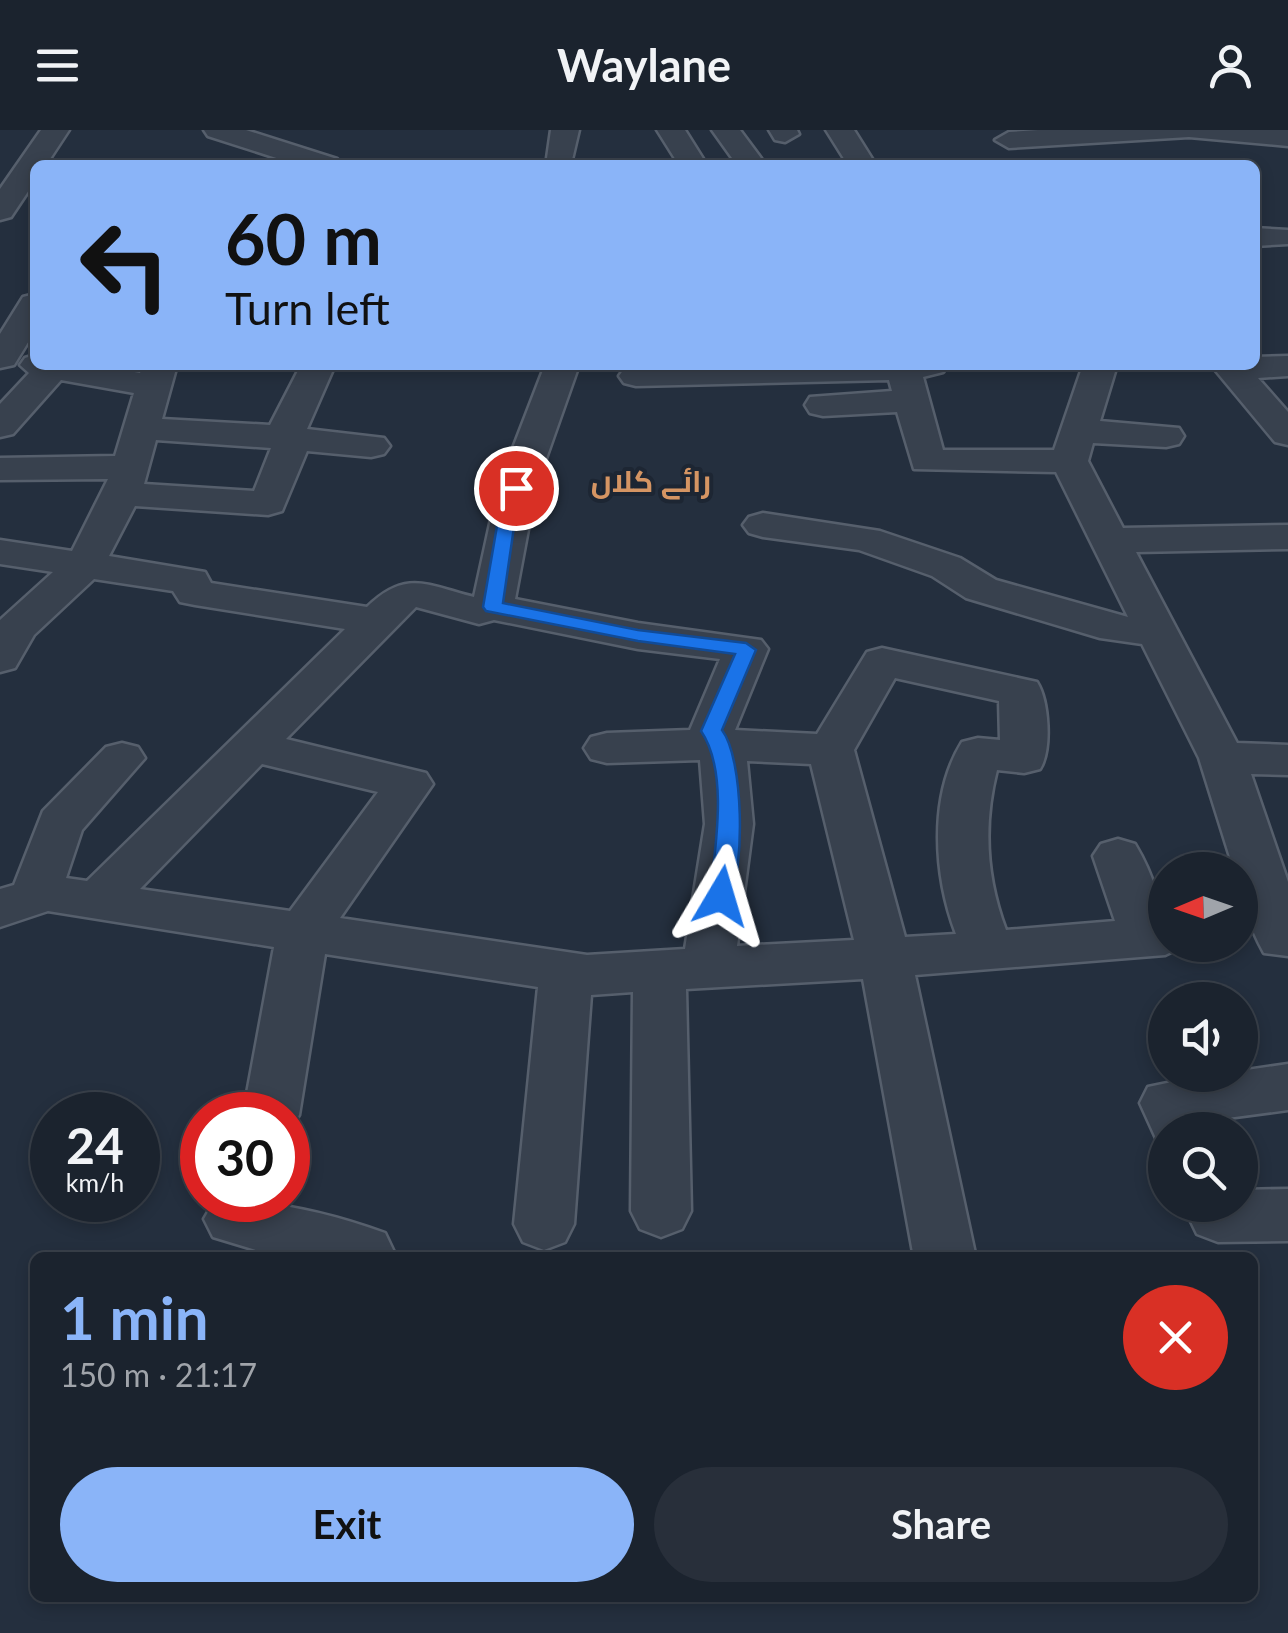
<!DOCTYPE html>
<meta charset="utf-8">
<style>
:root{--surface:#1b232e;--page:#282f3a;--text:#f1f3f6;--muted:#a0a4aa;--line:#39404a;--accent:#8ab4f8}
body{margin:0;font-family:Lato,Cairo,sans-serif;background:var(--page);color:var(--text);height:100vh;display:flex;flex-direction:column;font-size:38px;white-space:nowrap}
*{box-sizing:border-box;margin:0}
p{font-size:32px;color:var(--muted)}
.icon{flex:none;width:55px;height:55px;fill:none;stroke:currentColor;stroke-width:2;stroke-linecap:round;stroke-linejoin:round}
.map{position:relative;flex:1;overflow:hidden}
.sheet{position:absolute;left:30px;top:1122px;width:1228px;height:350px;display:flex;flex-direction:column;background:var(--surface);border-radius:15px;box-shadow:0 5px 15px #0003,0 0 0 2px var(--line)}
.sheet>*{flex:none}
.guide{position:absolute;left:30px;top:30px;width:1230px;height:210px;border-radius:15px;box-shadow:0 5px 15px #0003,0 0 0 2px var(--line);background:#8ab4f8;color:#111;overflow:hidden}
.needle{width:65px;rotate:268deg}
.tools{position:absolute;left:1148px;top:722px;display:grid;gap:20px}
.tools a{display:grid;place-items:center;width:110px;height:110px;border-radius:50%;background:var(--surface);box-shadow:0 5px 15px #0003,0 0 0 2px var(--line);font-size:50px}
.speed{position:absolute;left:30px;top:962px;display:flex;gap:20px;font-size:50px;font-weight:700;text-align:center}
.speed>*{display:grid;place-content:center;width:130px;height:130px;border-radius:50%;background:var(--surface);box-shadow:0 5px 15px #0003,0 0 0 2px var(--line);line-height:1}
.speed small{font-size:25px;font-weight:400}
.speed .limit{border:15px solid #d22;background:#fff;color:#111}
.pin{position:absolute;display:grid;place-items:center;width:85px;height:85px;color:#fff;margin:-42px;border:5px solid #fff;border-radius:50%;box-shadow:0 2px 10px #0007}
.me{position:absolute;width:110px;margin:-55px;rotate:7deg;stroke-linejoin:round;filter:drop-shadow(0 0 8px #0008)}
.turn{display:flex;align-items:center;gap:35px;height:210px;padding:0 30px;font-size:45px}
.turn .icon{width:130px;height:130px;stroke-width:2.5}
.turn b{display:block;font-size:70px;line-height:85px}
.round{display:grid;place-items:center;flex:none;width:105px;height:105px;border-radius:52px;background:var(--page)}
.headline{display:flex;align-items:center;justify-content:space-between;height:170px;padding:0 30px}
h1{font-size:60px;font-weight:700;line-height:75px;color:var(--accent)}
.cta{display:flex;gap:20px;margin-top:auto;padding:20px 30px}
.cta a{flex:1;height:115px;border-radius:60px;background:var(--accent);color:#111;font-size:40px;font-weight:700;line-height:115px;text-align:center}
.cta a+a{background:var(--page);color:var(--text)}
header{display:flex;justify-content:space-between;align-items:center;height:130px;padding:0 30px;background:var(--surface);font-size:45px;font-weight:700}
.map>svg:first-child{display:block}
</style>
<header><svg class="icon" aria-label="menu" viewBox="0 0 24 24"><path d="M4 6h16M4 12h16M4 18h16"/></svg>Waylane<svg class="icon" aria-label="person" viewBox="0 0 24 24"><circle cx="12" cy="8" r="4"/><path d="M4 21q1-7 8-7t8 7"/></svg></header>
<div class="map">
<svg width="1288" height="1503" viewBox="0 0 1288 1503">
<rect width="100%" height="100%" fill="#242f3e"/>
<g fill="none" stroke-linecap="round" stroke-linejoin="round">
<g stroke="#565f6c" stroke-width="5">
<path id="street" d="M 41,0 L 69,0 L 46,35 L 35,35 L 35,51 L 11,87 L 0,90 L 0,59 Z
M 204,0 L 246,0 L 337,29 L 341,35 L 298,35 L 208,6 Z
M 551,0 L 579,0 L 571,34 L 555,35 L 547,28 Z
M 657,0 L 685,0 L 707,35 L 679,35 Z
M 712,0 L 740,0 L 766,35 L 737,35 Z
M 769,0 L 797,0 L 799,4 L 785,12 L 775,10 Z
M 826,0 L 854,0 L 876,35 L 848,35 Z
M 1038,0 L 1288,0 L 1288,16 L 1189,7 L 1009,18 L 995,10 L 1009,2 Z
M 1255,98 L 1288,100 L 1288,114 L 1255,116 Z
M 35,164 L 35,201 L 14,235 L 0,238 L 0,204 L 23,167 Z
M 35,225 L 35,235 L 94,235 L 140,243 L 143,235 L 177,235 L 162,289 L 270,295 L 301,235 L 335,235 L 307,299 L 384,308 L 390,316 L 384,324 L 371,327 L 307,321 L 282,381 L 268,385 L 135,376 L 109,426 L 205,442 L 211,453 L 367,477 C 406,439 427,455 474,467 L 498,357 L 545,235 L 579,235 L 536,357 L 515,469 L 638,493 L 761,510 L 768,519 L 735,600 L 817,604 L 867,522 L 882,518 L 1037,552 C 1049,571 1052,620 1040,639 L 1024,643 L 997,640 C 983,695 986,747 1006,800 L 1115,791 L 1093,726 L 1101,714 L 1118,709 L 1135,714 C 1153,744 1165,780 1165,815 L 1186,815 L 1165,825 L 915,845 L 976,1128 L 914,1128 L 863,849 L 686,859 L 691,1081 L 682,1099 L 661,1107 L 640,1099 L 631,1081 L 633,862 L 591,865 L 574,1094 L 565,1112 L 544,1120 L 523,1112 L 514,1094 L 538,857 L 325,824 L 299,985 L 288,1003 L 288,985 L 243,985 L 274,817 L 48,781 L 0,797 L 0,759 L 14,755 L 43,681 L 106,617 L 122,613 L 138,617 L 145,628 L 82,700 L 66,748 L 87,751 L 345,499 L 195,475 L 180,472 L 173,461 L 94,449 L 34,505 L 15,538 L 0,542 L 0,490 L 53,442 L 0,434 L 0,410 L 72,421 L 108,349 L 0,350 L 0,328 L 115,326 L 134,263 L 61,250 L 13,304 L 0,307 L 0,274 L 29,243 L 20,235 L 25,228 ZM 156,310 L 271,318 L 254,361 L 144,354 ZM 416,477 L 479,494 L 494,490 L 638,519 L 720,529 L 690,600 L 607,603 L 591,607 L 584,618 L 591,629 L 607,633 L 700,630 L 705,694 L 685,819 L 587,825 L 340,788 L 433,654 L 426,643 L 286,609 ZM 895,548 L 999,571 L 1000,610 L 978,608 L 962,612 C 928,667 934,746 956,804 L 905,807 L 854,620 ZM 747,631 L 811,634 L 854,810 L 737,816 L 753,694 ZM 262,634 L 378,662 L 290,781 L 140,759 Z
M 1288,226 L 1288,246 L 1258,248 L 1288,282 L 1288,315 L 1275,312 L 1211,235 L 1255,235 L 1255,227 Z
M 703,235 L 948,235 L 943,242 L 923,247 L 943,320 L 1054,320 L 1083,235 L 1117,235 L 1100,291 L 1179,298 L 1184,306 L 1179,314 L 1166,317 L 1093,313 L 1088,331 L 1123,398 L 1288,395 L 1288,419 L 1136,422 L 1237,613 L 1288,615 L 1288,645 L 1251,644 L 1288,752 L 1288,826 L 1264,823 C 1250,798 1240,768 1240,740 L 1234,740 L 1199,628 L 1142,514 L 1100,508 L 966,468 L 932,446 L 859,420 L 763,407 L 749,403 L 743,395 L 749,387 L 763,383 L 880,401 L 960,428 L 996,450 L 1128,487 L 1056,342 L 914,339 L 897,282 L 823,286 L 810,283 L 805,275 L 810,267 L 892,261 L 889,250 L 636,256 L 624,253 L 619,246 L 624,239 Z
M 1288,934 L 1288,980 L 1205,991 L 1209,1000 L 1165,1000 L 1165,1019 L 1160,1017 L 1140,973 L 1148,957 L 1206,945 L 1240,945 L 1240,941 Z
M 1288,1059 L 1288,1111 L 1218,1112 L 1197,1104 L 1183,1075 L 1240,1075 L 1240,1060 Z
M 215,1070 C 273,1070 330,1083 385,1103 L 394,1122 L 391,1128 L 282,1128 L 213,1107 L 204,1089 Z"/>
</g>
<use href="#street" fill="#38414e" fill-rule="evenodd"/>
</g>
<path fill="#1a73e8" stroke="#114b97" stroke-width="2.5" d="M 516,352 L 525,358 L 515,390 L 503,473 L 638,500 L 746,513 L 756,520 L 722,600 C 744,629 745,739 729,772 L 721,774 L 710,766 C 715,719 729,642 701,601 L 735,524 L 638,511 L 486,481 L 483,477 L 498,390 L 508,358 Z"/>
<g text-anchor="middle" stroke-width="8" stroke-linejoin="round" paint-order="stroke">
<g font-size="30" font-weight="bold" fill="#d59563" stroke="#1d2633">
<text x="651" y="362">رائے کلاں</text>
</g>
</g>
</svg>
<div class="tools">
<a><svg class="needle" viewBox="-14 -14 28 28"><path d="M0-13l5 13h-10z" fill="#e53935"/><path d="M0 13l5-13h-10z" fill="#a0a4aa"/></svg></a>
<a><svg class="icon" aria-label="sound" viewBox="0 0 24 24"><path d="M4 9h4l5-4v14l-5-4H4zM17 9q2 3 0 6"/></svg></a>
<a><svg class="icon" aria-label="search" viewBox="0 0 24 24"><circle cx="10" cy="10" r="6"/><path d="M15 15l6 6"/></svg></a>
</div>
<div class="speed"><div>24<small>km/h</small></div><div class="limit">30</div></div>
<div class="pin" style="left:516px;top:358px;background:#d93025"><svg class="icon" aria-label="arrive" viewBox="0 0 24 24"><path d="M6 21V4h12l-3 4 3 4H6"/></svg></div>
<svg class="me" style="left:721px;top:766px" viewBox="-20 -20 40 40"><path d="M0-17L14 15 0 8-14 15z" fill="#1a73e8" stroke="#fff" stroke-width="4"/></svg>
<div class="guide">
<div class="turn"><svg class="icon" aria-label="left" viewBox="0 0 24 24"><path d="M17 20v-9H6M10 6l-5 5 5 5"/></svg><div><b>60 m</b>Turn left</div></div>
</div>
<section class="sheet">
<div class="headline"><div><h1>1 min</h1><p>150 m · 21:17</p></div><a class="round" style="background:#d93025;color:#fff"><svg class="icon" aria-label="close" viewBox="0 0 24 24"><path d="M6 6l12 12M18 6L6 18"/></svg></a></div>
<div class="cta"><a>Exit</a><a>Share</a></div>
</section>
</div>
